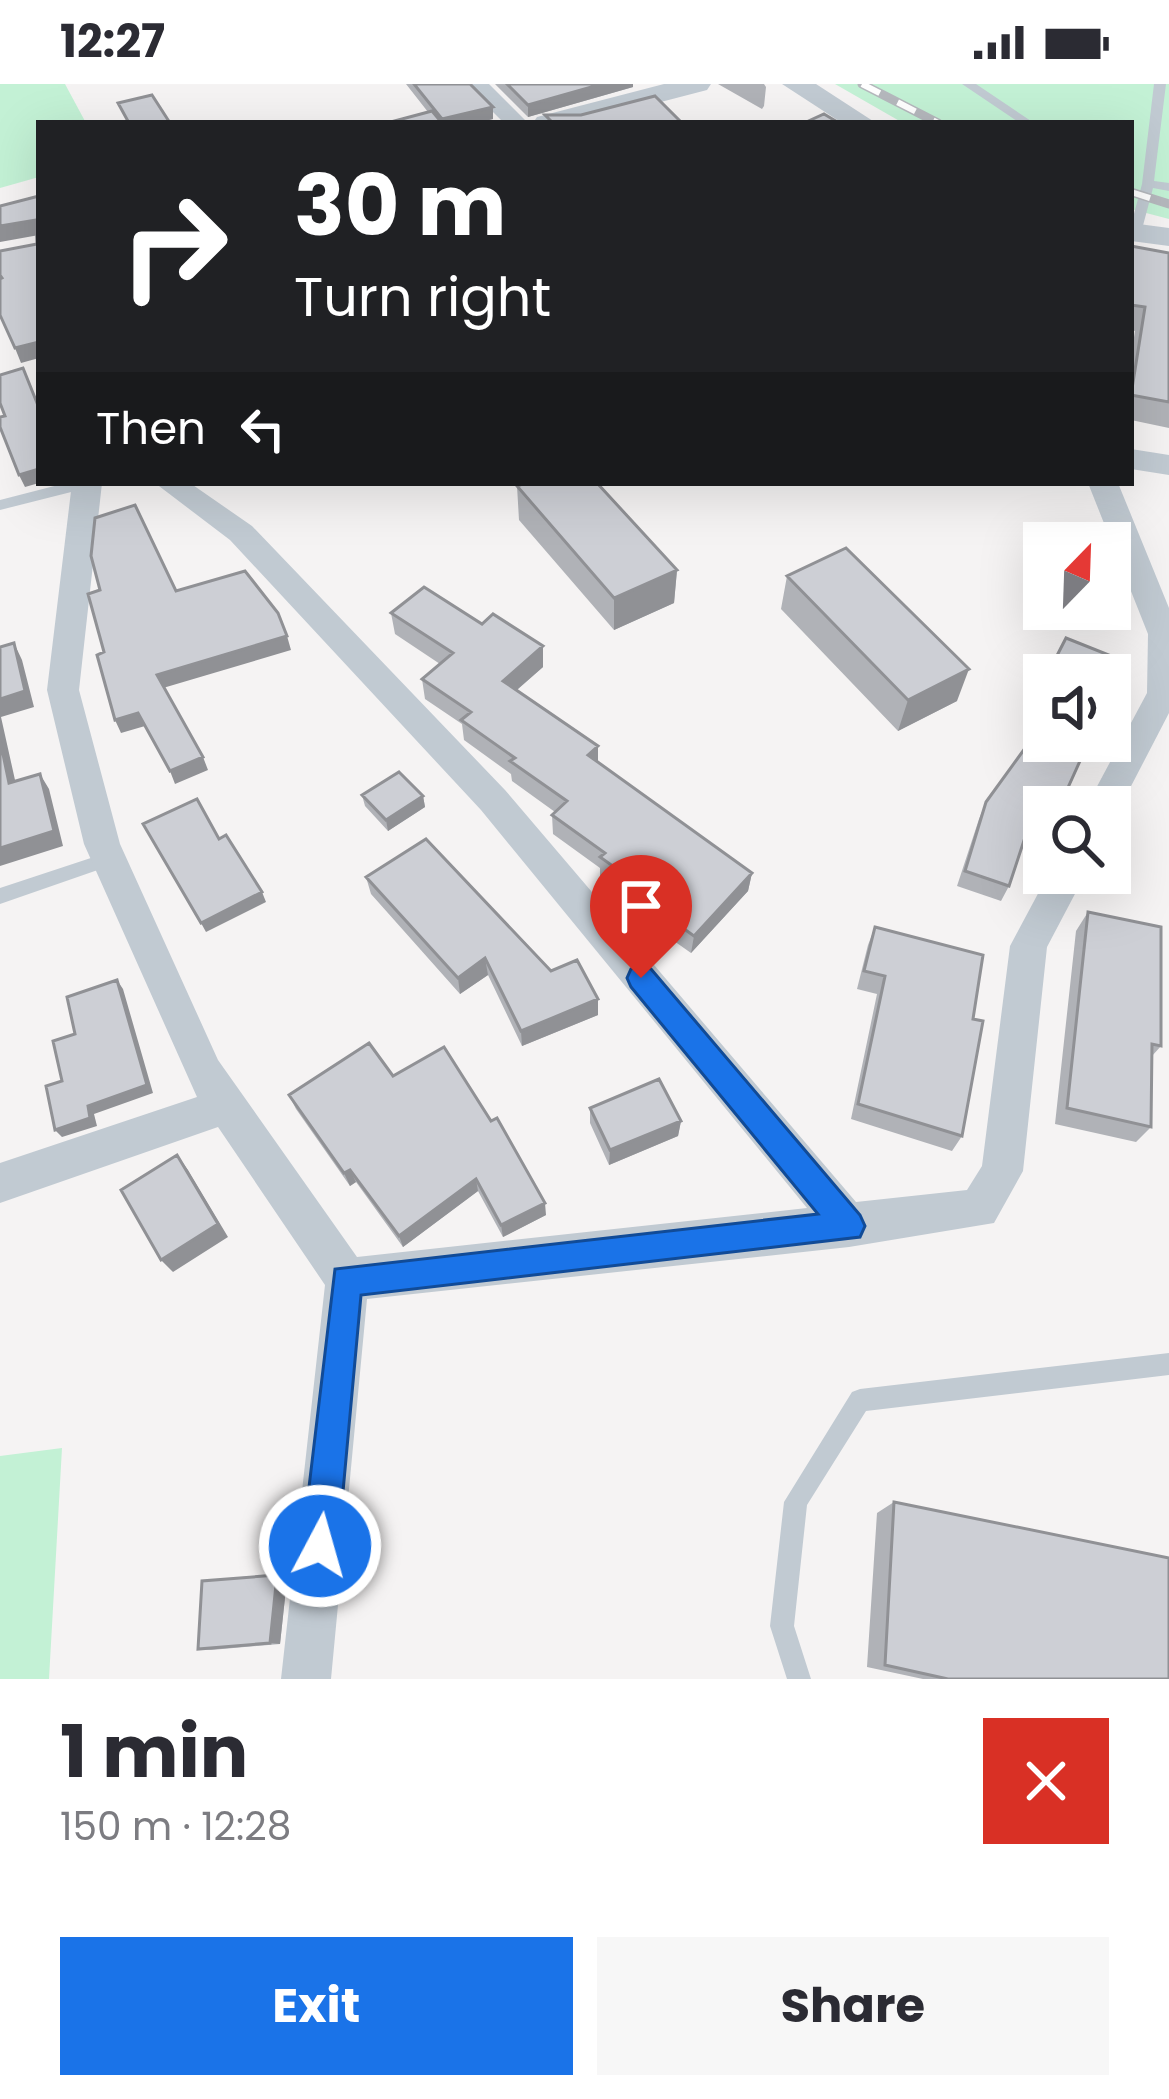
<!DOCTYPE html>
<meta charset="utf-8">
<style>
:root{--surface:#fff;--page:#f7f7f7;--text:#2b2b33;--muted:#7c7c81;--accent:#1a73e8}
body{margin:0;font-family:Poppins,sans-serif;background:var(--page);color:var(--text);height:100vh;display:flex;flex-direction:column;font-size:45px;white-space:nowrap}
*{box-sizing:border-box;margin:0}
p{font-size:39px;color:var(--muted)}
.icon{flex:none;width:66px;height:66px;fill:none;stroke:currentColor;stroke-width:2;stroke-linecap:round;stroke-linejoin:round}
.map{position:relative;height:1595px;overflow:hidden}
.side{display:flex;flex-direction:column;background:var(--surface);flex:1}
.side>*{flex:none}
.banner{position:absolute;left:36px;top:36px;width:1098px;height:366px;border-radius:0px;box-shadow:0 12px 48px #0002;background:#202124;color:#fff;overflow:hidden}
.needle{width:78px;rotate:23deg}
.fabs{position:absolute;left:1023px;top:438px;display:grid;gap:24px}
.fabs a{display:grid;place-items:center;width:108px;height:108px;border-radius:0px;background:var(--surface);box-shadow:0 12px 48px #0002;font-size:60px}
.pin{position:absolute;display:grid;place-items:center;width:102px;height:102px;color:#fff;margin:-123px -51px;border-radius:50% 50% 50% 0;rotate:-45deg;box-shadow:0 0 12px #0007}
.pin .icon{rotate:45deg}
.me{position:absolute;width:132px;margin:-66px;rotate:6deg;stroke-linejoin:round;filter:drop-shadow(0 0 9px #0008)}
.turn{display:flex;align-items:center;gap:42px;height:252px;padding:0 60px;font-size:54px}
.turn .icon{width:156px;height:156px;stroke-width:2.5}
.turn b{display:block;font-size:84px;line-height:102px}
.then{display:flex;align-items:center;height:114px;padding:0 60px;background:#0003;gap:24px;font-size:45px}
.round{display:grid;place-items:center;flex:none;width:126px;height:126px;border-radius:0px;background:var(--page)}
.overview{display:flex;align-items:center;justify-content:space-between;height:204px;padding:0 60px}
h1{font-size:72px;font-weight:700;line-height:90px}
.action{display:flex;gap:24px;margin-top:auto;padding:24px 60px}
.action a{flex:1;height:138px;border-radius:0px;background:var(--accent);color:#fff;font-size:48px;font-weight:700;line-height:138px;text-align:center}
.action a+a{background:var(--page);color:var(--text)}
.status{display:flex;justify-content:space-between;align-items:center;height:84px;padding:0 60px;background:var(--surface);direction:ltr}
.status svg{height:33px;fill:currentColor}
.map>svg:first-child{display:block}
</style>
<div class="status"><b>12:27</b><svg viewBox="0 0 49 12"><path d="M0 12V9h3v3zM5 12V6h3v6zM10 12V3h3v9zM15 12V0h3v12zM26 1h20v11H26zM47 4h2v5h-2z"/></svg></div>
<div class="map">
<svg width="1169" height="1595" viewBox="0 0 1169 1595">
<rect width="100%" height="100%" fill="#f5f3f3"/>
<path fill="#c3f1d5" d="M 0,0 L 65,0 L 86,39 L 39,39 L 39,93 L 0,104 Z
M 835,0 L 1169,0 L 1169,135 L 1131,125 L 1131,39 L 903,39 Z
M 62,1364 L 49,1595 L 0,1595 L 0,1372 Z"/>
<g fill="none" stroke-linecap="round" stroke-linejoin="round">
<path fill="#c1cad2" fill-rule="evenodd" d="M 962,0 L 976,0 L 1034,39 L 1020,39 Z
M 1154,0 L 1166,0 L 1154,97 L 1169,99 L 1169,107 L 1153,104 L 1141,149 L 1135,153 L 1131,152 L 1131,141 L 1142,100 Z
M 66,399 L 93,399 L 91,403 L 0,426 L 0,416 Z
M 109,768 L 115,770 L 118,775 L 115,780 L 0,820 L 0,804 Z
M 1169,1269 L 1169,1291 L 866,1327 L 807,1421 L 794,1542 L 811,1595 L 787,1595 L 770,1542 L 784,1418 L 852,1308 L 860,1305 Z"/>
<path fill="#c1cad2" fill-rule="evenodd" d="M 465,0 L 489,0 L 528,39 L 504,39 Z
M 1131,365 L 1169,371 L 1169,391 L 1131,385 Z
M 72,399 L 102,399 L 79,606 L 120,760 L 218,976 L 357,1173 L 807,1124 L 481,726 L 230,456 L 155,399 L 190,399 L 252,442 L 505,706 L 856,1118 L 967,1106 L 982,1082 L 1010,862 L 1049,789 L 1086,789 L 1047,863 L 1023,1087 L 994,1139 L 849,1163 L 367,1215 L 331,1595 L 281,1595 L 325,1201 L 218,1043 L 0,1119 L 0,1079 L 197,1013 L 84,760 L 47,606 Z
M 1088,399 L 1118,399 L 1169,524 L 1169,629 L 1115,733 L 1110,735 L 1110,723 L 1086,723 L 1147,609 L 1148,550 Z"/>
<path fill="#c1cad2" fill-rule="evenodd" d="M 664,0 L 711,0 L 707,6 L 580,39 L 533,39 L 537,33 Z
M 782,0 L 816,0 L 876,39 L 842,39 Z
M 1131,139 L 1169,144 L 1169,162 L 1131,157 Z"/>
<g stroke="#b5b8bd" stroke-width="9">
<path id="rail" d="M 862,0 L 938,39
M 1131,108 L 1169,120"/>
</g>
<use href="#rail" stroke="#fff" stroke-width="6" stroke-dasharray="20" stroke-linecap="butt"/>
</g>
<path fill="#b0b2b7" d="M 406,0 L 470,0 L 493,23 L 493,35 L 477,39 L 387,39 L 428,28 Z
M 495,0 L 633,0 L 633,3 L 528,33 Z
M 718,0 L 764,0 L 766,3 L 764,22 L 762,25 Z
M 1131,162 L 1169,169 L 1169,344 L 1131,336 L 1131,272 L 1135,247 L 1131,246 Z
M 517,402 L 677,486 L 674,519 L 614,546 L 519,436 Z
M 787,492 L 957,617 L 898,647 L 781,525 Z
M 391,529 L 482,540 L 543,562 L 543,583 L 517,606 L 598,662 L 598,678 L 752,789 L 748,807 L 691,869 L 650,840 L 651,828 L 600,792 L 600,784 L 553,750 L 552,731 L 555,728 L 512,697 L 511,690 L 464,656 L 462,640 L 425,615 L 422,595 L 440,580 L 395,550 Z
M 1044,598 L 1044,657 L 1089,657 L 1059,723 L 1044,723 L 1044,731 L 1034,726 L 1009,802 L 1001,817 L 957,802 L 979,735 L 986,718 L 1037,648 L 1023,642 Z
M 362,711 L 423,712 L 425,723 L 388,747 L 365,722 Z
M 366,793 L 551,887 L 598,915 L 598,931 L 522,962 L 488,891 L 460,910 L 371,810 Z
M 1088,828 L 1161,962 L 1152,972 L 1151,1043 L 1136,1058 L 1055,1040 L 1076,847 Z
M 875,843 L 973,935 L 962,1052 L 952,1067 L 851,1035 L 877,910 L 857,905 L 868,861 Z
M 393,992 L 546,1131 L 503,1153 L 478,1107 L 403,1163 L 356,1098 L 350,1102 L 296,1025 L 289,1011 Z
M 590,1024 L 681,1037 L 678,1052 L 609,1081 L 590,1039 Z
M 894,1418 L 1169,1595 L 923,1595 L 867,1583 L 877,1429 Z
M 287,1495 L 280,1560 L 211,1566 L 198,1565 Z"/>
<path fill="#909195" d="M 602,0 L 633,0 L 633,3 L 528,33 L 528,21 Z
M 493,23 L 493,35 L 477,39 L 443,39 L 442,35 Z
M 36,136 L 39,151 L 0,158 L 0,142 Z
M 39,258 L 39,274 L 21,279 L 15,264 Z
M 39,385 L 39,399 L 25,403 L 19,391 Z
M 677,486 L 674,519 L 614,546 L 614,514 Z
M 287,552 L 291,566 L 163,604 L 157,591 Z
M 14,559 L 22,576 L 34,623 L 1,633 L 19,714 L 9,699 L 0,656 L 0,615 Z
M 543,562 L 543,583 L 504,617 L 503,597 Z
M 969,585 L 957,617 L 898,647 L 908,616 Z
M 138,629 L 145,642 L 121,649 L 115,636 Z
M 598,662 L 598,682 L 588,671 Z
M 203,673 L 208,686 L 175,700 L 170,687 Z
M 40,690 L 49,705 L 63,762 L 0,782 L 0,764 Z
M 423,712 L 425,723 L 388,747 L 386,736 Z
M 752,789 L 748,807 L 691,869 L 694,852 Z
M 262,808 L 266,818 L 206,848 L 201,839 Z
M 485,874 L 488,891 L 460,910 L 458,894 Z
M 117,896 L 123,905 L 153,1009 L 94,1030 L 97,1042 L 62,1053 L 55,1046 L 88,1022 Z
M 598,915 L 598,931 L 522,962 L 521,947 Z
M 681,1037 L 678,1052 L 609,1081 L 610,1066 Z
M 177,1071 L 188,1086 L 228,1153 L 173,1188 L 161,1176 Z
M 350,1086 L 356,1098 L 350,1102 L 344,1089 Z
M 476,1095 L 478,1107 L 403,1163 L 399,1152 Z
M 545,1119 L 546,1131 L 503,1153 L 501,1141 Z
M 277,1491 L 287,1495 L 280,1560 L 270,1559 Z"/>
<path fill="#cdcfd5" stroke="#909195" stroke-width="3" d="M 414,0 L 470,0 L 493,23 L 442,35 Z
M 507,0 L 602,0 L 528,21 Z
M 152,11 L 170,39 L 129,39 L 118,19 Z
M 655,12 L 682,39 L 553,39 L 545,31 L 581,31 Z
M 432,27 L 442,39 L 387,39 Z
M 824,30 L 839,39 L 804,39 Z
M 39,112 L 39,258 L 15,264 L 0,231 L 0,195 L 2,194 L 0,191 L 0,167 L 37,160 L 36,136 L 0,142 L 0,122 Z
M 1131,162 L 1169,169 L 1169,318 L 1131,311 L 1145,223 L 1131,221 Z
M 23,284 L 39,324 L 39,385 L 19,391 L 0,343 L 0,333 L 5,332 L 0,319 L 0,291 Z
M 525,399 L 597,399 L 677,486 L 614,514 L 517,402 Z
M 135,421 L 176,507 L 245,487 L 278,529 L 287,552 L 157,591 L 203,673 L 170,687 L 138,629 L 115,636 L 97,571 L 104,568 L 88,510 L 100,506 L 91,472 L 95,434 Z
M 846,464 L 969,585 L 908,616 L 787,492 Z
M 424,503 L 482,540 L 493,530 L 543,562 L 503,597 L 598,662 L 588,671 L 752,789 L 694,852 L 652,822 L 659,815 L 600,773 L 605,769 L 552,731 L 567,717 L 510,677 L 515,674 L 461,636 L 471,628 L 422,595 L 453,569 L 391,529 Z
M 1066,554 L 1124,577 L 1110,608 L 1110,591 L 1047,591 Z
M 14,559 L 25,607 L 0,615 L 0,563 Z
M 1044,598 L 1044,630 L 1031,625 Z
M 1044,638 L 1044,657 L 1089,657 L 1061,719 L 1040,708 L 1009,802 L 965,787 L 986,718 Z
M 0,656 L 9,699 L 40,690 L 54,747 L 0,764 Z
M 399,688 L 423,712 L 386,736 L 362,711 Z
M 197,715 L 219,755 L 226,751 L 262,808 L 201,839 L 143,740 Z
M 426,755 L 551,887 L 577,876 L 598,915 L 521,947 L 485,874 L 458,894 L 366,793 Z
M 1088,828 L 1161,843 L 1161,962 L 1152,960 L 1151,1043 L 1067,1024 Z
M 875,843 L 983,871 L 973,935 L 983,937 L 962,1052 L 858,1020 L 885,892 L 864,887 Z
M 117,896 L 147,1001 L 88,1022 L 90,1034 L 55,1046 L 46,1002 L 62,997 L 53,957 L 75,950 L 67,913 Z
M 369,959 L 393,992 L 444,963 L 491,1037 L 497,1034 L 545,1119 L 501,1141 L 476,1095 L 399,1152 L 350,1086 L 344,1089 L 289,1011 Z
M 659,995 L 681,1037 L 610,1066 L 590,1024 Z
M 177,1071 L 218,1140 L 161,1176 L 121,1106 Z
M 894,1418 L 1169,1474 L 1169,1595 L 948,1595 L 885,1581 Z
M 277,1491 L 270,1559 L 198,1565 L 202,1497 Z"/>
<path fill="#1a73e8" stroke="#114b97" stroke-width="3" d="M 641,881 L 651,885 L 860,1131 L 865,1142 L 860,1153 L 361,1211 L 338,1462 L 333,1475 L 320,1480 L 307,1475 L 302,1462 L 335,1185 L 818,1130 L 631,903 L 627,894 L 631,885 Z"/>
</svg>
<div class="fabs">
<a><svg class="needle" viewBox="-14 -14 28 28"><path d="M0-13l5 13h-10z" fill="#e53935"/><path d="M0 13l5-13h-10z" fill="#7c7c81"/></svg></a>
<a><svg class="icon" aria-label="sound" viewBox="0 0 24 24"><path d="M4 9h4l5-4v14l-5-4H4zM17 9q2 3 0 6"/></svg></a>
<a><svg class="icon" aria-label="search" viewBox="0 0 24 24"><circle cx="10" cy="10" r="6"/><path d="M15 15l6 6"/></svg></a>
</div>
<div class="pin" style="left:641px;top:894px;background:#d93025"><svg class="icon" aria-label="arrive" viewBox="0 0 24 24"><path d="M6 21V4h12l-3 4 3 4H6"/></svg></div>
<svg class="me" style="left:320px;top:1462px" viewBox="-20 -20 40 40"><circle r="17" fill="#1a73e8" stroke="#fff" stroke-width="3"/><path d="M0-11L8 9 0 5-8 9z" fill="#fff"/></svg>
<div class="banner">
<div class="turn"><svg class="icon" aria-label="right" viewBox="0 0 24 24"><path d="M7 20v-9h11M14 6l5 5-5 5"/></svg><div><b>30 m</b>Turn right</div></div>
<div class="then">Then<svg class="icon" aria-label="left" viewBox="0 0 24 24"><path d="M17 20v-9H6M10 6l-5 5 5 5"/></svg></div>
</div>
</div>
<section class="side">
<div class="overview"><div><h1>1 min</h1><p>150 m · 12:28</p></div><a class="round" style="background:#d93025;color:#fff"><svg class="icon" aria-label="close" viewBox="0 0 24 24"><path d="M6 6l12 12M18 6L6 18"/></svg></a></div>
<div class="action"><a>Exit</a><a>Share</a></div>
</section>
